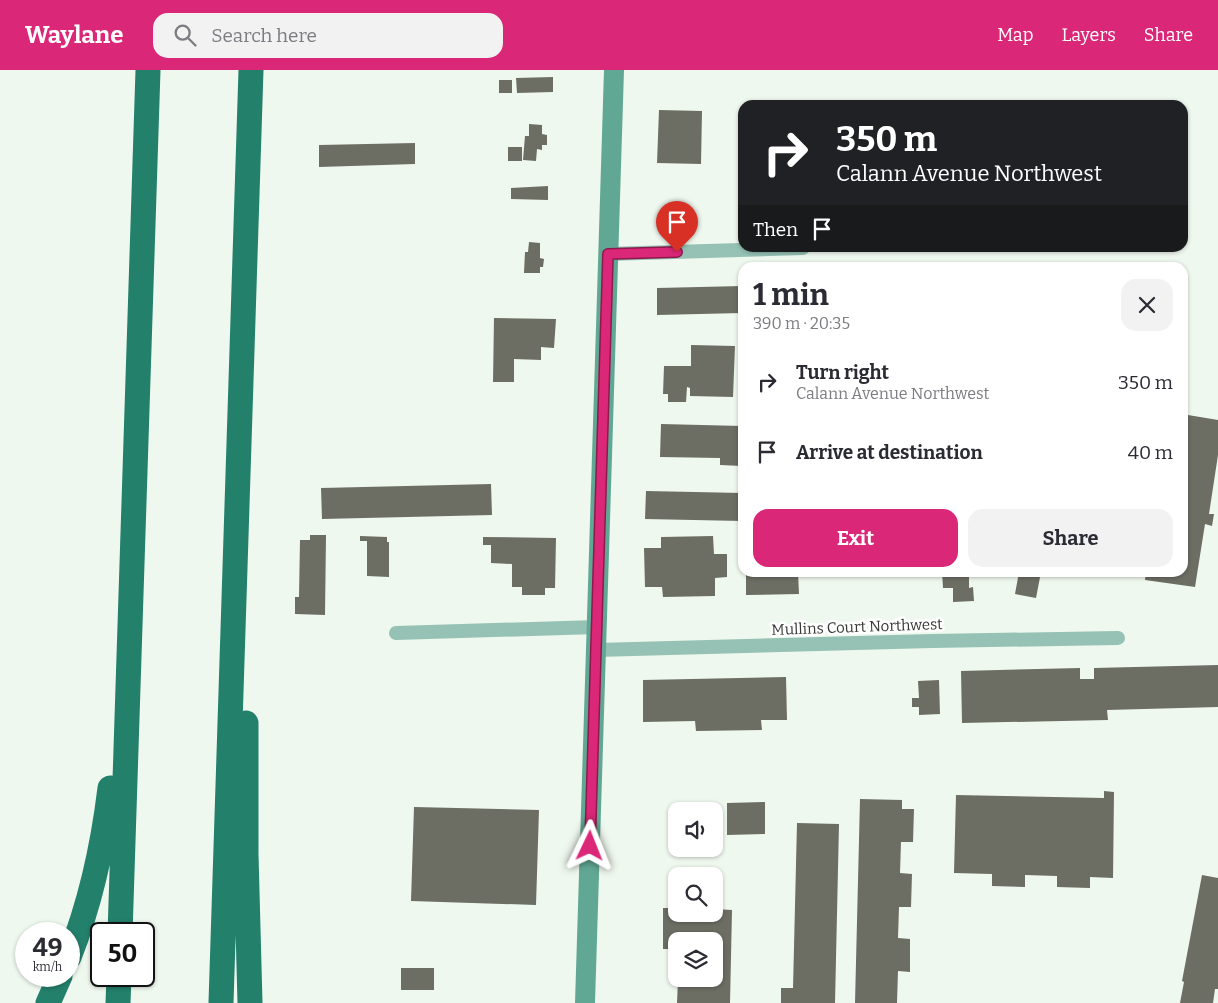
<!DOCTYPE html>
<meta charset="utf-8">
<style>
:root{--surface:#fff;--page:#f2f2f3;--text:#2b2b33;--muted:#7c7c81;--accent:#db2777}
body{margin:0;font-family:Bitter,serif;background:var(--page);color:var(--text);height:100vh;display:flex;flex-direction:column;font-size:19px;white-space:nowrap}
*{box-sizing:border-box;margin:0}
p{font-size:16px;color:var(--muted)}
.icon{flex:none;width:28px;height:28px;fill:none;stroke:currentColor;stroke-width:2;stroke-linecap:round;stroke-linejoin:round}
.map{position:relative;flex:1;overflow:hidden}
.panel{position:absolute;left:738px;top:192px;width:450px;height:315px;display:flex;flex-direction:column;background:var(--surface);border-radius:15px;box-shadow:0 1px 4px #0004}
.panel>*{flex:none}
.hud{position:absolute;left:738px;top:30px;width:450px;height:152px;border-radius:15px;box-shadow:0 1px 4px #0004;background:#202124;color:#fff;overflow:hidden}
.controls{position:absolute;left:668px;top:732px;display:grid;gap:10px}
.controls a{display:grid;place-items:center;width:55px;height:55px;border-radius:10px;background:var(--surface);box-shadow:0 1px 4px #0004;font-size:25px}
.speed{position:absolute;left:15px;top:852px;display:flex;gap:10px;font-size:25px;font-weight:700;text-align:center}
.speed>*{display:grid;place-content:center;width:65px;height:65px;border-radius:50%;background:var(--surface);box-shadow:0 1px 4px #0004;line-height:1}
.speed small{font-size:12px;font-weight:400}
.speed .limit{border:2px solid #111;border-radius:8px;background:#fff;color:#111}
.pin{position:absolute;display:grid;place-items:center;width:42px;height:42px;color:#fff;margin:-51px -21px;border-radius:50% 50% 50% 0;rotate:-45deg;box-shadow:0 0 5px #0007}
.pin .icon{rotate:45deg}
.me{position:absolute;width:55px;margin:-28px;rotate:2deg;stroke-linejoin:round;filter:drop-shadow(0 0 4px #0008)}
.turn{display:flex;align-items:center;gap:18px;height:105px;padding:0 15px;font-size:22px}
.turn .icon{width:65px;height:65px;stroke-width:2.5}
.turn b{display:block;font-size:35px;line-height:42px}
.then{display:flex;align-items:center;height:48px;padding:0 15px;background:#0003;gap:10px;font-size:19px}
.round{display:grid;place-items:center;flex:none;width:52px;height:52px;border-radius:15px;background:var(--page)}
.headline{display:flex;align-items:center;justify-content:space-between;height:85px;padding:0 15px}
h1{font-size:30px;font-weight:700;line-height:38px}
.primary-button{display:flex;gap:10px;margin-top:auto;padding:10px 15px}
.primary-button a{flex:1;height:58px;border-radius:15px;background:var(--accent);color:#fff;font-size:20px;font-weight:700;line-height:58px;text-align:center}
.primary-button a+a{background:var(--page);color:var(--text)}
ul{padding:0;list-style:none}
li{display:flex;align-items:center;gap:15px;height:70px;padding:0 15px}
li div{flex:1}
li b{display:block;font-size:19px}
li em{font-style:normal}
header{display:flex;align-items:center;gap:30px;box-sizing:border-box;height:70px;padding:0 25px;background:var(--accent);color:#fff}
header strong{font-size:24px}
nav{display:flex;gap:28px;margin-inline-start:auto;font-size:18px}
.search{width:350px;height:45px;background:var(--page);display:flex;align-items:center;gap:12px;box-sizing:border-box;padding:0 18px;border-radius:15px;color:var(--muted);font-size:19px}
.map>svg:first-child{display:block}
</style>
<header>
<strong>Waylane</strong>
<div class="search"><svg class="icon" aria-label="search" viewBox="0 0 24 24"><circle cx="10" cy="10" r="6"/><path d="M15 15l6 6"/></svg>Search here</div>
<nav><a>Map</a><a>Layers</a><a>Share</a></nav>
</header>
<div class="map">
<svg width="1218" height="933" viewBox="0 0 1218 933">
<rect width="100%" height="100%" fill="#eff8ee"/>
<path fill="#6c6d63" d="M 553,7 L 553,22 L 517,23 L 516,8 Z
M 499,10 L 512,10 L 512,23 L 499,23 Z
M 819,32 L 819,35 L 766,35 L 766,33 Z
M 659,40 L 702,41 L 701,94 L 657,93 Z
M 529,54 L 542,55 L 542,64 L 547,65 L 547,75 L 542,75 L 542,80 L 537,79 L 536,91 L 523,90 L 525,66 L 529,66 Z
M 415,73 L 415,94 L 319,97 L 319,75 Z
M 508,77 L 522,77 L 522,91 L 508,91 Z
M 548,116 L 548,130 L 511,129 L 511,118 Z
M 529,172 L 540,173 L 540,188 L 544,189 L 543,197 L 540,197 L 540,203 L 524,203 L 525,182 L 528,182 Z
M 742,216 L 742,243 L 657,245 L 657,218 Z
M 494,248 L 556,249 L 554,278 L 541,277 L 541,290 L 514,289 L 514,312 L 493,312 Z
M 691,275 L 735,276 L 733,327 L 690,326 L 690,318 L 687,317 L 686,332 L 668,332 L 668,324 L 663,324 L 664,296 L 691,296 Z
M 1182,344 L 1218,350 L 1218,385 L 1209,444 L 1214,444 L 1212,456 L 1205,454 L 1195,517 L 1145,510 L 1146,502 L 1182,502 Z
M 661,354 L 742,356 L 742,396 L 720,395 L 720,388 L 660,387 Z
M 491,414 L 492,445 L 322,449 L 321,418 Z
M 646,421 L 742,423 L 742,451 L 645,449 Z
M 310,465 L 326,465 L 325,545 L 295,544 L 295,527 L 299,527 L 300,470 L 310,470 Z
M 360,466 L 387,467 L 387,472 L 389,472 L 389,507 L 367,506 L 367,471 L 360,471 Z
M 713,466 L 714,484 L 727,484 L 727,507 L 715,508 L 715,526 L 663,527 L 662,517 L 645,517 L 644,478 L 661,478 L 661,467 Z
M 483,467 L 556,468 L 555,518 L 545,518 L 545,525 L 522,525 L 522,517 L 512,517 L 512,494 L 491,493 L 491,475 L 483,475 Z
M 746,502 L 798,502 L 799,524 L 746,525 Z
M 942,502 L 969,502 L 969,518 L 973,517 L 974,531 L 953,532 L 953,518 L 943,518 Z
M 1019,502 L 1041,502 L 1036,528 L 1015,524 Z
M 1218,595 L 1218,637 L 1107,640 L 1108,650 L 962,653 L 961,601 L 1080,598 L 1080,609 L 1094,609 L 1094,598 Z
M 786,607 L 787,650 L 761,650 L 762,660 L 696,661 L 695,651 L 643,652 L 643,610 Z
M 939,610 L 940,644 L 919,645 L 919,637 L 912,637 L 912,628 L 919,628 L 918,611 Z
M 1104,721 L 1114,722 L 1113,808 L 1090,807 L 1090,818 L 1057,817 L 1057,806 L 1025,805 L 1025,817 L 992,816 L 992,804 L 954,803 L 956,725 L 1104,728 Z
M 860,729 L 902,730 L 902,739 L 914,739 L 913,772 L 901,772 L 900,803 L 912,804 L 911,837 L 899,837 L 898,868 L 910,869 L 910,902 L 898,901 L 897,933 L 855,933 Z
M 765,732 L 765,764 L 727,765 L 727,733 Z
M 414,737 L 539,740 L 536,835 L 411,831 Z
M 797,753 L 839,754 L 835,933 L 781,933 L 781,918 L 793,918 Z
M 1202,805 L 1218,808 L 1218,919 L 1215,919 L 1213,933 L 1180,933 L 1184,912 L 1182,911 Z
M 663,838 L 676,838 L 676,844 L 714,844 L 714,839 L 732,840 L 730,933 L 677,933 L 678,909 L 714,909 L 714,871 L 676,871 L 676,879 L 663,879 Z
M 401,898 L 434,898 L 434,920 L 401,920 Z"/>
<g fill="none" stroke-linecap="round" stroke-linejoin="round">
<path stroke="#95c2b4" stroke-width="14" d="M 608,184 L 803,178
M 396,563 L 597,557
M 596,580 L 932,571 L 1118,568"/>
<path stroke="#61a894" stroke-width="20" d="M 585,933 L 614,0"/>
<path stroke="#23806b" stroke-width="25" d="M 246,653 L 246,784 L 250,933
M 120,864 L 148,0
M 69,887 C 91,832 103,776 110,718
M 48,933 L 60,906
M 118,933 L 119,906
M 221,933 L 251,0"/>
</g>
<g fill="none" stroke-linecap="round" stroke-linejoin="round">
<g stroke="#8e194d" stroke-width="12">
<path id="route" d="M 590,776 L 608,184 L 677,182"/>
</g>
<use href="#route" stroke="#db2777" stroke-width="9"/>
</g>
<g text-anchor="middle" stroke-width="5" stroke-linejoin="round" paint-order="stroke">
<g font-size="15" fill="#343733" stroke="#fff">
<text transform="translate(857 557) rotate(-2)" y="5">Mullins Court Northwest</text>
</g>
</g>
</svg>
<div class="controls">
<a><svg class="icon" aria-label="sound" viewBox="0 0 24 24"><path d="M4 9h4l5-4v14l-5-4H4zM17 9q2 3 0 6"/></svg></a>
<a><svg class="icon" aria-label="search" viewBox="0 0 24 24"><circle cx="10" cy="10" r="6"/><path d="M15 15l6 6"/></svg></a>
<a><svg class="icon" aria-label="layers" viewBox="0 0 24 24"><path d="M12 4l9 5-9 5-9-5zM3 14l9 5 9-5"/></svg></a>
</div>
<div class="speed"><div>49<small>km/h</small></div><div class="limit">50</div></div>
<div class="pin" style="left:677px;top:182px;background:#d93025"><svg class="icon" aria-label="arrive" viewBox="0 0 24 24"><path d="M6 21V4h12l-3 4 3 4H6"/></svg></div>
<svg class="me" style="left:590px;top:776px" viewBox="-20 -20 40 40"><path d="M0-17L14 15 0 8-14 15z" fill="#db2777" stroke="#fff" stroke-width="4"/></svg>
<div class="hud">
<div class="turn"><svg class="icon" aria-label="right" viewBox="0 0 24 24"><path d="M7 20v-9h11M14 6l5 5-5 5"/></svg><div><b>350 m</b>Calann Avenue Northwest</div></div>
<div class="then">Then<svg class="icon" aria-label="arrive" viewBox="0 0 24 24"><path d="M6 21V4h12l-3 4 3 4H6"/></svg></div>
</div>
<section class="panel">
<div class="headline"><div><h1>1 min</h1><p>390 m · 20:35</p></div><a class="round"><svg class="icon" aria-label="close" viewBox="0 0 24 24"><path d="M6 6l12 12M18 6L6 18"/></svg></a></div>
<ul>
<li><svg class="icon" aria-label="right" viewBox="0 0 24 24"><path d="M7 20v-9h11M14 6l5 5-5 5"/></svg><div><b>Turn right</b><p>Calann Avenue Northwest</p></div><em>350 m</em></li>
<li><svg class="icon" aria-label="arrive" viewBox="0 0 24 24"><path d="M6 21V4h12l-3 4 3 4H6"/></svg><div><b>Arrive at destination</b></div><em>40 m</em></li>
</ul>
<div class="primary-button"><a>Exit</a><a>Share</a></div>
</section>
</div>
